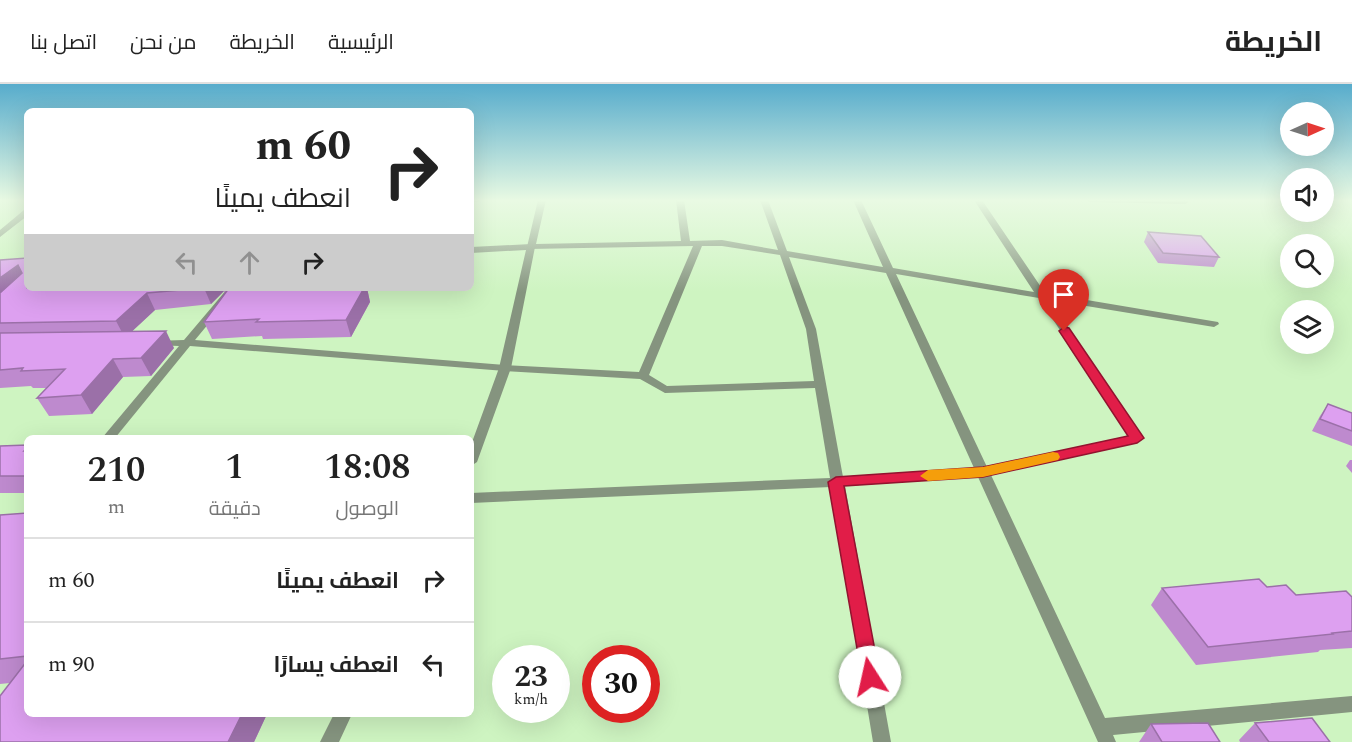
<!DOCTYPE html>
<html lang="ar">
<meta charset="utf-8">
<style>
:root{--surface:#fff;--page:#f6f6f6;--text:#222;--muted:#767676;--line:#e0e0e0}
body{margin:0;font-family:Spectral,Cairo,serif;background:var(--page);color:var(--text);direction:rtl;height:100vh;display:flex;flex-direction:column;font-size:22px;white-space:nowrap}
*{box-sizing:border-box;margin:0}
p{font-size:20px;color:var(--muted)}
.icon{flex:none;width:33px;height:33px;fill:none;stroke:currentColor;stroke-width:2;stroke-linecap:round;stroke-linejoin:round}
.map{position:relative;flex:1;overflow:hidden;direction:ltr}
.details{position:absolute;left:24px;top:351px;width:450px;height:282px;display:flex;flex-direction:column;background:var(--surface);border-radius:9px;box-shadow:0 6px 24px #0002;direction:rtl}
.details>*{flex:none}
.hud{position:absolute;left:24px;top:24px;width:450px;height:183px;border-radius:9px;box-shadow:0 6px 24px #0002;direction:rtl;background:#fff;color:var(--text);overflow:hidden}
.needle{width:39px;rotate:87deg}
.fabs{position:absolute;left:1280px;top:18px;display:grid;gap:12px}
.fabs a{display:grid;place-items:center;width:54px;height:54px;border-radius:50%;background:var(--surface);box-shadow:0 6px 24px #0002;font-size:30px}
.speed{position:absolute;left:492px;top:561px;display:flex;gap:12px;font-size:30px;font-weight:700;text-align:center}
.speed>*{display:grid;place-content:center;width:78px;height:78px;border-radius:50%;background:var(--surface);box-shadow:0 6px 24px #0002;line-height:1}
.speed small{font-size:15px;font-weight:400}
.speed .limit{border:9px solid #d22;background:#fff;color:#111}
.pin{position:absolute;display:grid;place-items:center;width:51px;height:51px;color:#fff;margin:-62px -26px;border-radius:50% 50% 50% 0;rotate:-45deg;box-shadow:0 0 6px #0007}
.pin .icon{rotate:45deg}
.me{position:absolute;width:66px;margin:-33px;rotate:350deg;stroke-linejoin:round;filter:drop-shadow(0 0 4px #0008)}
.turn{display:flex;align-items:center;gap:21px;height:126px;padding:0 24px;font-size:27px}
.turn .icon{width:78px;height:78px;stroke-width:2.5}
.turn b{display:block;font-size:42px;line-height:51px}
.lanes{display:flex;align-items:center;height:57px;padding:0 24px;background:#0003;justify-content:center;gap:30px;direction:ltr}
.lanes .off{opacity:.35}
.eta{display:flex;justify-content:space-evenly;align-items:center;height:102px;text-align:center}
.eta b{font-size:36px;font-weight:600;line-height:42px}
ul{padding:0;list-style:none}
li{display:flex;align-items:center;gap:18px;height:84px;padding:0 24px;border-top:2px solid var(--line)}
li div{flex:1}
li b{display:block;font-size:22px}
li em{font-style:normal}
header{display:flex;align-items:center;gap:36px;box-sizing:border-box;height:84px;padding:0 30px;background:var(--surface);border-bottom:2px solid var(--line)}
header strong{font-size:28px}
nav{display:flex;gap:33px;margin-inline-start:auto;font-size:21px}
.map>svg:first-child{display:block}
</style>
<header>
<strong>الخريطة</strong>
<nav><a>الرئيسية</a><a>الخريطة</a><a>من نحن</a><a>اتصل بنا</a></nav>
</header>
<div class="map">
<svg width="1352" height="658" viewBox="0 0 1352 658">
<rect width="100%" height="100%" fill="#cef4c1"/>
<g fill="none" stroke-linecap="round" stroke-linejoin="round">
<path fill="#85947f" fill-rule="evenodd" d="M 471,116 L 484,116 L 471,119 Z
M 538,116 L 546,116 L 536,160 L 681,157 L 676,116 L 684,116 L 690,157 L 722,156 L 778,166 L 760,116 L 768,116 L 787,167 L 883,183 L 853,116 L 861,116 L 893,184 L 1034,208 L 974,116 L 982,116 L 1045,209 L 1218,238 L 1219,240 L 1214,243 L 1050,216 L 1143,354 L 1137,358 L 991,391 L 1105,634 L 1352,612 L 1352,628 L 1113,651 L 1116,658 L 1098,658 L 978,393 L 845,402 L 891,658 L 873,658 L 831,403 L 471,419 L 471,409 L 830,394 L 815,304 L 665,309 L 640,295 L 505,287 L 190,262 L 115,354 L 102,354 L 179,262 L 153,261 L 152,259 L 153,257 L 184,256 L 228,204 L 238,204 L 195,256 L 505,281 L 639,288 L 693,162 L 528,165 L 527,163 ZM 702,162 L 722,162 L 780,171 L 806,245 L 814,297 L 667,302 L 649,291 ZM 789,173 L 886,189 L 974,384 L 843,393 L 816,245 ZM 896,190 L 1039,214 L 1129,352 L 987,383 Z
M 1086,116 L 1185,116 L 1189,118 L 1185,120 L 1090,118 Z
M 24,126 L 27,126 L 27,132 L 0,153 L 0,146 Z"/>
<path fill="#85947f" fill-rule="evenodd" d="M 531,160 L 535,163 L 511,284 L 477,378 L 471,382 L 471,361 L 499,284 L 526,166 L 471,169 L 471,163 Z
M 334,630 L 352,630 L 339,658 L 320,658 Z"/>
</g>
<path fill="#be8ace" d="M 1148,148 L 1219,173 L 1214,183 L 1158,179 L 1144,158 Z
M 0,176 L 27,204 L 367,204 L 370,218 L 351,253 L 263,255 L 262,252 L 212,255 L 204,238 L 225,210 L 224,207 L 211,220 L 155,226 L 132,247 L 174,264 L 151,292 L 123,293 L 92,330 L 49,332 L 37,314 L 46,304 L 33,304 L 31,302 L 0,304 Z
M 1328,320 L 1352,329 L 1352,362 L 1312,347 L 1320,332 Z
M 27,361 L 27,409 L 0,409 L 0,362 Z
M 1350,376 L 1352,376 L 1352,389 L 1346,382 Z
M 27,429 L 27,630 L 267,630 L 254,658 L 0,658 L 10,599 L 0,600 L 0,431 Z
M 1267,503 L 1296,511 L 1352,513 L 1352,564 L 1320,566 L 1318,568 L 1196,581 L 1151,521 L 1162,504 Z
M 1255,639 L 1330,658 L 1240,658 L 1239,656 Z
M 1151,640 L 1220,658 L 1139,658 Z"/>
<path fill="#9b70a8" d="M 18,181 L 27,197 L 0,219 L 0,194 Z
M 204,204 L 222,204 L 224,207 L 211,220 Z
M 356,204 L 367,204 L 370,218 L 351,253 L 346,236 Z
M 147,209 L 155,226 L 125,254 L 116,237 Z
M 166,247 L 174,264 L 151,292 L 141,274 Z
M 113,275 L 123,293 L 92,330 L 81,311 Z
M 242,630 L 267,630 L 254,658 L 228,658 Z"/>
<path fill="#dda0f0" stroke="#9b70a8" stroke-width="1.5" d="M 1148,148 L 1201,152 L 1219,173 L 1163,169 Z
M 27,174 L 27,204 L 203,204 L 147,209 L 116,237 L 0,239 L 0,209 L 22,189 L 18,181 L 0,194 L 0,176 Z
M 229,204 L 364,204 L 346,236 L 256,238 L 259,235 L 204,238 Z
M 166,247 L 141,274 L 113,275 L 81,311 L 37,314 L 65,285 L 21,287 L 23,284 L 0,286 L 0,249 Z
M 1328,320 L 1352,329 L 1352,347 L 1320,335 Z
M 27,361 L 27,364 L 24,367 L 27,367 L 27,392 L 0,392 L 0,362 Z
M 27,429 L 27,572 L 0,575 L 0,431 Z
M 1259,495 L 1267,503 L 1286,501 L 1296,511 L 1346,507 L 1352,513 L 1352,547 L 1332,549 L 1333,550 L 1208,563 L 1162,504 Z
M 27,577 L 27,630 L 242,630 L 228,658 L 0,658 L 0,612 Z
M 1312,634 L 1330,658 L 1269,658 L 1255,639 Z
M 1208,639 L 1220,658 L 1162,658 L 1151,640 Z"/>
<linearGradient id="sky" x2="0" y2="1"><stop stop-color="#57accc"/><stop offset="0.56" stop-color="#e9fae3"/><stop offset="1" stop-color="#e9fae3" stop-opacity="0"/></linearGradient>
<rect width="1352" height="208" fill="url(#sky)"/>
<path fill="#e11d48" stroke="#92132f" stroke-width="1.5" d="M 1064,243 L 1069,244 L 1144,354 L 1137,359 L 983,393 L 844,402 L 880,593 L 877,599 L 870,602 L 863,599 L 828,398 L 836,393 L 983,383 L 1128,352 L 1059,247 Z"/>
<path fill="#f59e0b" d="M 1053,368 L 1058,369 L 1060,373 L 1058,376 L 983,393 L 928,397 L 920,392 L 928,386 L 983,383 Z"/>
</svg>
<div class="fabs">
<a><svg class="needle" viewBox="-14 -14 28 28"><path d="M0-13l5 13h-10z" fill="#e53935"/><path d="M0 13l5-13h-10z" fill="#767676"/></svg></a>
<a><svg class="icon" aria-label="sound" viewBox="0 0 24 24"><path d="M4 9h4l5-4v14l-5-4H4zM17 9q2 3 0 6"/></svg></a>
<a><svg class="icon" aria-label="search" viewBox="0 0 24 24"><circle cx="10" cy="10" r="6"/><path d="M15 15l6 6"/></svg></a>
<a><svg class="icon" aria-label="layers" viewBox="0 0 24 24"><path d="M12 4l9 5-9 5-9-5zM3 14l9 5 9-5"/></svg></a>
</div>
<div class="speed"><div>23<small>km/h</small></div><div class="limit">30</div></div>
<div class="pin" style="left:1064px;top:247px;background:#d93025"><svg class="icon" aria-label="arrive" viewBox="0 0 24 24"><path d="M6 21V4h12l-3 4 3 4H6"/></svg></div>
<svg class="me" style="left:870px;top:593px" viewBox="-20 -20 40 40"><circle r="19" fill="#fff"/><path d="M0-13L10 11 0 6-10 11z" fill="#e11d48"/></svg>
<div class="hud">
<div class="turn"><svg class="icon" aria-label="right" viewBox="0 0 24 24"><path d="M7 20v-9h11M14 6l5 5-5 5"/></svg><div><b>60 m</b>انعطف يمينًا</div></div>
<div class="lanes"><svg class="icon off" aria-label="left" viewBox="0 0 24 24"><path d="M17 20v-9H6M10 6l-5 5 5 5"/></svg><svg class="icon off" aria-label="ahead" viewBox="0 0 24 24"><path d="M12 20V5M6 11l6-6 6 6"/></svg><svg class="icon" aria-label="right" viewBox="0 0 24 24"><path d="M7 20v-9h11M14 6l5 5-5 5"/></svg></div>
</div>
<section class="details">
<div class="eta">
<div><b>18:08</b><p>الوصول</p></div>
<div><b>1</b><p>دقيقة</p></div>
<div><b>210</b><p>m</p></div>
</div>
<ul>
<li><svg class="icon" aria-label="right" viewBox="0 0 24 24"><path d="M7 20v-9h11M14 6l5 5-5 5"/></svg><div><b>انعطف يمينًا</b></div><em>60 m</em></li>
<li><svg class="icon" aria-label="left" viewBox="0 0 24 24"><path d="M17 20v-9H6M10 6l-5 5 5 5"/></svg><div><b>انعطف يسارًا</b></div><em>90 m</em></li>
</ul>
</section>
</div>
